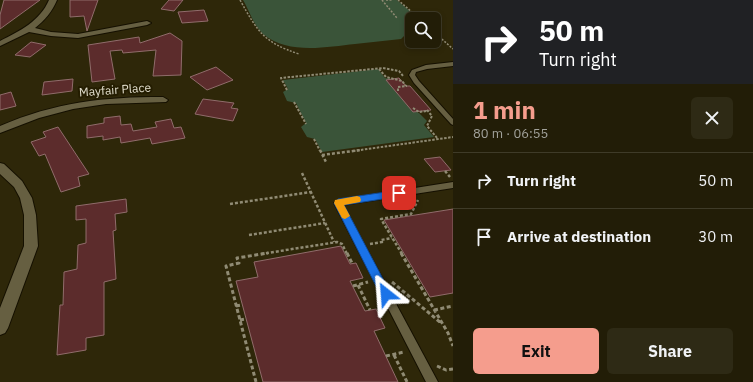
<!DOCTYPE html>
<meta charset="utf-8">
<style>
:root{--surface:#221d07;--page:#2e2a15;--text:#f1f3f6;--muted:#a2a29b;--line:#3f3b28;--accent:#f59d8d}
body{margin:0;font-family:"IBM Plex Sans",sans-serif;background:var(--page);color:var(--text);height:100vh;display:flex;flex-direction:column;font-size:15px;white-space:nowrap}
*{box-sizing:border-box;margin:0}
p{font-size:13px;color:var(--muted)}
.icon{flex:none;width:22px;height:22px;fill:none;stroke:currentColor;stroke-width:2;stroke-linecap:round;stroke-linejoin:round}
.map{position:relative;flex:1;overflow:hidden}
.details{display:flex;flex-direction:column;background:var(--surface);width:300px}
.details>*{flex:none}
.guide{background:#202124;color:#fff;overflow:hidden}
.fabs{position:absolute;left:405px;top:12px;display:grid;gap:8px}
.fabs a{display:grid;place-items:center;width:36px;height:36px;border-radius:6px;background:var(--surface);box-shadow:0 2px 6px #0003,0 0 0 1px var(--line);font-size:20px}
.pin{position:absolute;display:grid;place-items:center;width:34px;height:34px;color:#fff;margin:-17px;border-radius:8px;box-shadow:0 2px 6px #0006}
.me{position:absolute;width:44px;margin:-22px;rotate:332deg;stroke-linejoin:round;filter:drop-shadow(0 0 3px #0008)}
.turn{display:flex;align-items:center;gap:14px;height:84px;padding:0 20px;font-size:18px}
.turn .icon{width:52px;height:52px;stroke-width:2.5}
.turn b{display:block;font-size:28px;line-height:34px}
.round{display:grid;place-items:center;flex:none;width:42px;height:42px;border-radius:6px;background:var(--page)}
.headline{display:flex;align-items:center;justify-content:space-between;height:68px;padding:0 20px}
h1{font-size:24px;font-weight:800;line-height:30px;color:var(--accent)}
.primary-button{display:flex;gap:8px;margin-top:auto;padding:8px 20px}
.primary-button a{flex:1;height:46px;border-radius:6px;background:var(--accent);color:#111;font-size:16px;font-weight:800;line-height:46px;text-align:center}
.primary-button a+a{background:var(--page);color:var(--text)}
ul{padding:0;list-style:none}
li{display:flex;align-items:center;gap:12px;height:56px;padding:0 20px;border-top:1px solid var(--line)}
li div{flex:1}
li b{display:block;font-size:15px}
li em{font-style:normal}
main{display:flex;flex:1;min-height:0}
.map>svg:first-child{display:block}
</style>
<main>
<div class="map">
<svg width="453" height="382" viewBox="0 0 453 382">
<rect width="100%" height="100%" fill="#2e2709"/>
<path fill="#3a5439" d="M 243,0 L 397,0 L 417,17 L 404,18 L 412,30 L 412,33 L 404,33 L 404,36 L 401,39 C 386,41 370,42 355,44 C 326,47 288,55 263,34 C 254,26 249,10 243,0 Z
M 378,69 L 385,78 L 391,79 L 412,110 L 419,113 L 427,121 L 424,125 L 434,137 L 322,152 L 315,139 L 307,137 L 301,127 L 306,123 L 296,103 L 287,101 L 283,92 L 288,89 L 283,80 Z"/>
<path fill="#5c2c2c" stroke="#906c6b" d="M 4,0 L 40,0 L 0,29 L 0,15 Z
M 70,0 L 98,0 L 87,31 L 84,16 L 70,17 Z
M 169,0 L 183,0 L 174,11 L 161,9 Z
M 204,10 L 208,21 L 182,23 L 178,12 Z
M 170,33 L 182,41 L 181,75 L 153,76 L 156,50 L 123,53 L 122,50 L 110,51 L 115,79 L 92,82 L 88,45 L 139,37 L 140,43 Z
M 31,42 L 46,45 L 30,57 L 15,55 Z
M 216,67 L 233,80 L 207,90 L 190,77 Z
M 399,78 L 406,86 L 410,86 L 431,110 L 413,112 L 386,80 Z
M 73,79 L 72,91 L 42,95 L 44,82 Z
M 11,92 L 16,106 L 0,110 L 0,95 Z
M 203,99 L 234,103 L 231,108 L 238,109 L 233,121 L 195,114 Z
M 120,116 L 121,125 L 131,124 L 133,131 L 157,127 L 155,122 L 171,119 L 174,128 L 181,127 L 185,138 L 152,144 L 150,138 L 121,143 L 120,137 L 103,140 L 103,136 L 87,138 L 87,126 L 104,123 L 104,118 Z
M 58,127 L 89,174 L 78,177 L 80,186 L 61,192 L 45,154 L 39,156 L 31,142 L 46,137 L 43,132 Z
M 440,157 L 451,170 L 435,172 L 424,159 Z
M 126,199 L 127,212 L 115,214 L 116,230 L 113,231 L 116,279 L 104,282 L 104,335 L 86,338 L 86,350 L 57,355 L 60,305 L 63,305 L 64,272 L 77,269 L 78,245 L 86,243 L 86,219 L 76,220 L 76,206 Z
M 453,209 L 453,293 L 430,297 L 384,220 Z
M 341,246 L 350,264 L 356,263 L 363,278 L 350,281 L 365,311 L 376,309 L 385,328 L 374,331 L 398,382 L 263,382 L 236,281 L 258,277 L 254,262 Z"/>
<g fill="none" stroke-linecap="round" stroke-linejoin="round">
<g stroke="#151000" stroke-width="2">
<path id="lane" d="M 453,62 L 453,66 L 427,69 L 416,72 L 415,75 L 419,81 L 453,119 L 453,125 L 451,124 L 414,83 L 409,75 L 412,70 L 426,65 Z
M 453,182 L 453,188 L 343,205 L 438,382 L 426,382 L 334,203 L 338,200 Z"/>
</g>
<g stroke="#151000" stroke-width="2">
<path id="street" d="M 49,0 L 57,0 C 52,12 45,20 35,28 L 51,32 L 78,34 L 147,21 L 151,23 L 147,25 L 78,38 L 51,36 L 29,32 L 0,46 L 0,41 C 20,31 40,21 49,0 Z
M 163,97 L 168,100 L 166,102 L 106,104 L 73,109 L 39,118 L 0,133 L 0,126 C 56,102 103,97 163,97 Z
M 0,163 L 4,164 L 22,181 L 32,198 L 36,215 L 38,246 L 8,328 L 5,333 L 0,335 L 0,308 L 24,246 L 24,215 L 20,198 L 14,187 L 0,174 Z"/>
</g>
<path stroke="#908b74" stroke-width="1.5" stroke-dasharray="2 1.5" stroke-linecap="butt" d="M 240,0 C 258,32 263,42 299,54
M 382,0 L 397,18
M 386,0 L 392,0
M 398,0 L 420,19
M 434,32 L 453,49"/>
<path stroke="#908b74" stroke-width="2" stroke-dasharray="2.5 1.5" stroke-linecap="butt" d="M 379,69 L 386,77 L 402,81 L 406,86
M 287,90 L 281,78 L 383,68 L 399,71 L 403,76
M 398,91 L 398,87 L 407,86
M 294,102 L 306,124
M 413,108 L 419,112 L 427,111
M 427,110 L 432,116 L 427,126 L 438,139
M 314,139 L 320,151
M 353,151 L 453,137"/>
<path stroke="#908b74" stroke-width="2.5" stroke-dasharray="3 2" stroke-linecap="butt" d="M 320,150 L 326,162
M 322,155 L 361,150
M 445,171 L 450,177
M 302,173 L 334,242
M 230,204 L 311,192
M 249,235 L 325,223
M 370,244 L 382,242 L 381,240 L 392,238
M 261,254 L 337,242 L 342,244 L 347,254
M 402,254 L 381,219 L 411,214 L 418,200"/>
<path stroke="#908b74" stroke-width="3" stroke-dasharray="4 2.5" stroke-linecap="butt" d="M 347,253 L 352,263
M 401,253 L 448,333 L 453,346
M 392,282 L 441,323
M 358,285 L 370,310
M 353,286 L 368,282
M 236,306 L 242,305
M 434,310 L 453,306
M 240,320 L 246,319
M 394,355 L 407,382
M 386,356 L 404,352
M 437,366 L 446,370 L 453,369
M 256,382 L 226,266 L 239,263 L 237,258 L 268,253"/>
<use href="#lane" fill="#665f41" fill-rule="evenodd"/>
<use href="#street" fill="#665f41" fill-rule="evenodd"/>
</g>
<path fill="#1a73e8" stroke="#114b97" d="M 399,190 L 403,193 L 402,196 L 344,205 L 391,294 L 390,298 L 386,299 L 382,298 L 334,203 L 338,199 Z"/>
<path fill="#f59e0b" d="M 357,196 L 360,197 L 361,200 L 360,202 L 344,205 L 350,216 L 345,219 L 342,218 L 334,203 L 335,200 Z"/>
<g text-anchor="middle" stroke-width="4" stroke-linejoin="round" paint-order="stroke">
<g font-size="12" fill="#e1ddcc" stroke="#241d01">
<text transform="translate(115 90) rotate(-4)" y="4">Mayfair Place</text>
</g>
</g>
</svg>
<div class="fabs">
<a><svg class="icon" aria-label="search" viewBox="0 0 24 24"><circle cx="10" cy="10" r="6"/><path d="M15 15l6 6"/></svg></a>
</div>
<div class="pin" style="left:399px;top:193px;background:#d93025"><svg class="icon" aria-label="arrive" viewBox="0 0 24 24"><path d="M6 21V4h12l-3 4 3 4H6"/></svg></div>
<svg class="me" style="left:386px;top:294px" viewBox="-20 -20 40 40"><path d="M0-17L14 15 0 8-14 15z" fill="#1a73e8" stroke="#fff" stroke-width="4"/></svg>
</div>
<section class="details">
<div class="guide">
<div class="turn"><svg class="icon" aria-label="right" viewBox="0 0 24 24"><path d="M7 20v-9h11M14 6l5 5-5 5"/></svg><div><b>50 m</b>Turn right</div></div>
</div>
<div class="headline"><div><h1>1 min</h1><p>80 m · 06:55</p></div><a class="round"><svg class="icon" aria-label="close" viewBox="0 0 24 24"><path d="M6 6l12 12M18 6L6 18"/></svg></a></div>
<ul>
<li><svg class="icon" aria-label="right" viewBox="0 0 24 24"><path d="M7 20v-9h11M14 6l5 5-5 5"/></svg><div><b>Turn right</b></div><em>50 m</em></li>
<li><svg class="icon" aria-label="arrive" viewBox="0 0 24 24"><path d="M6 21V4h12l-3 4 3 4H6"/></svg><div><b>Arrive at destination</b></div><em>30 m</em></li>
</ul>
<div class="primary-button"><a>Exit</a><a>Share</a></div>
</section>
</main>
